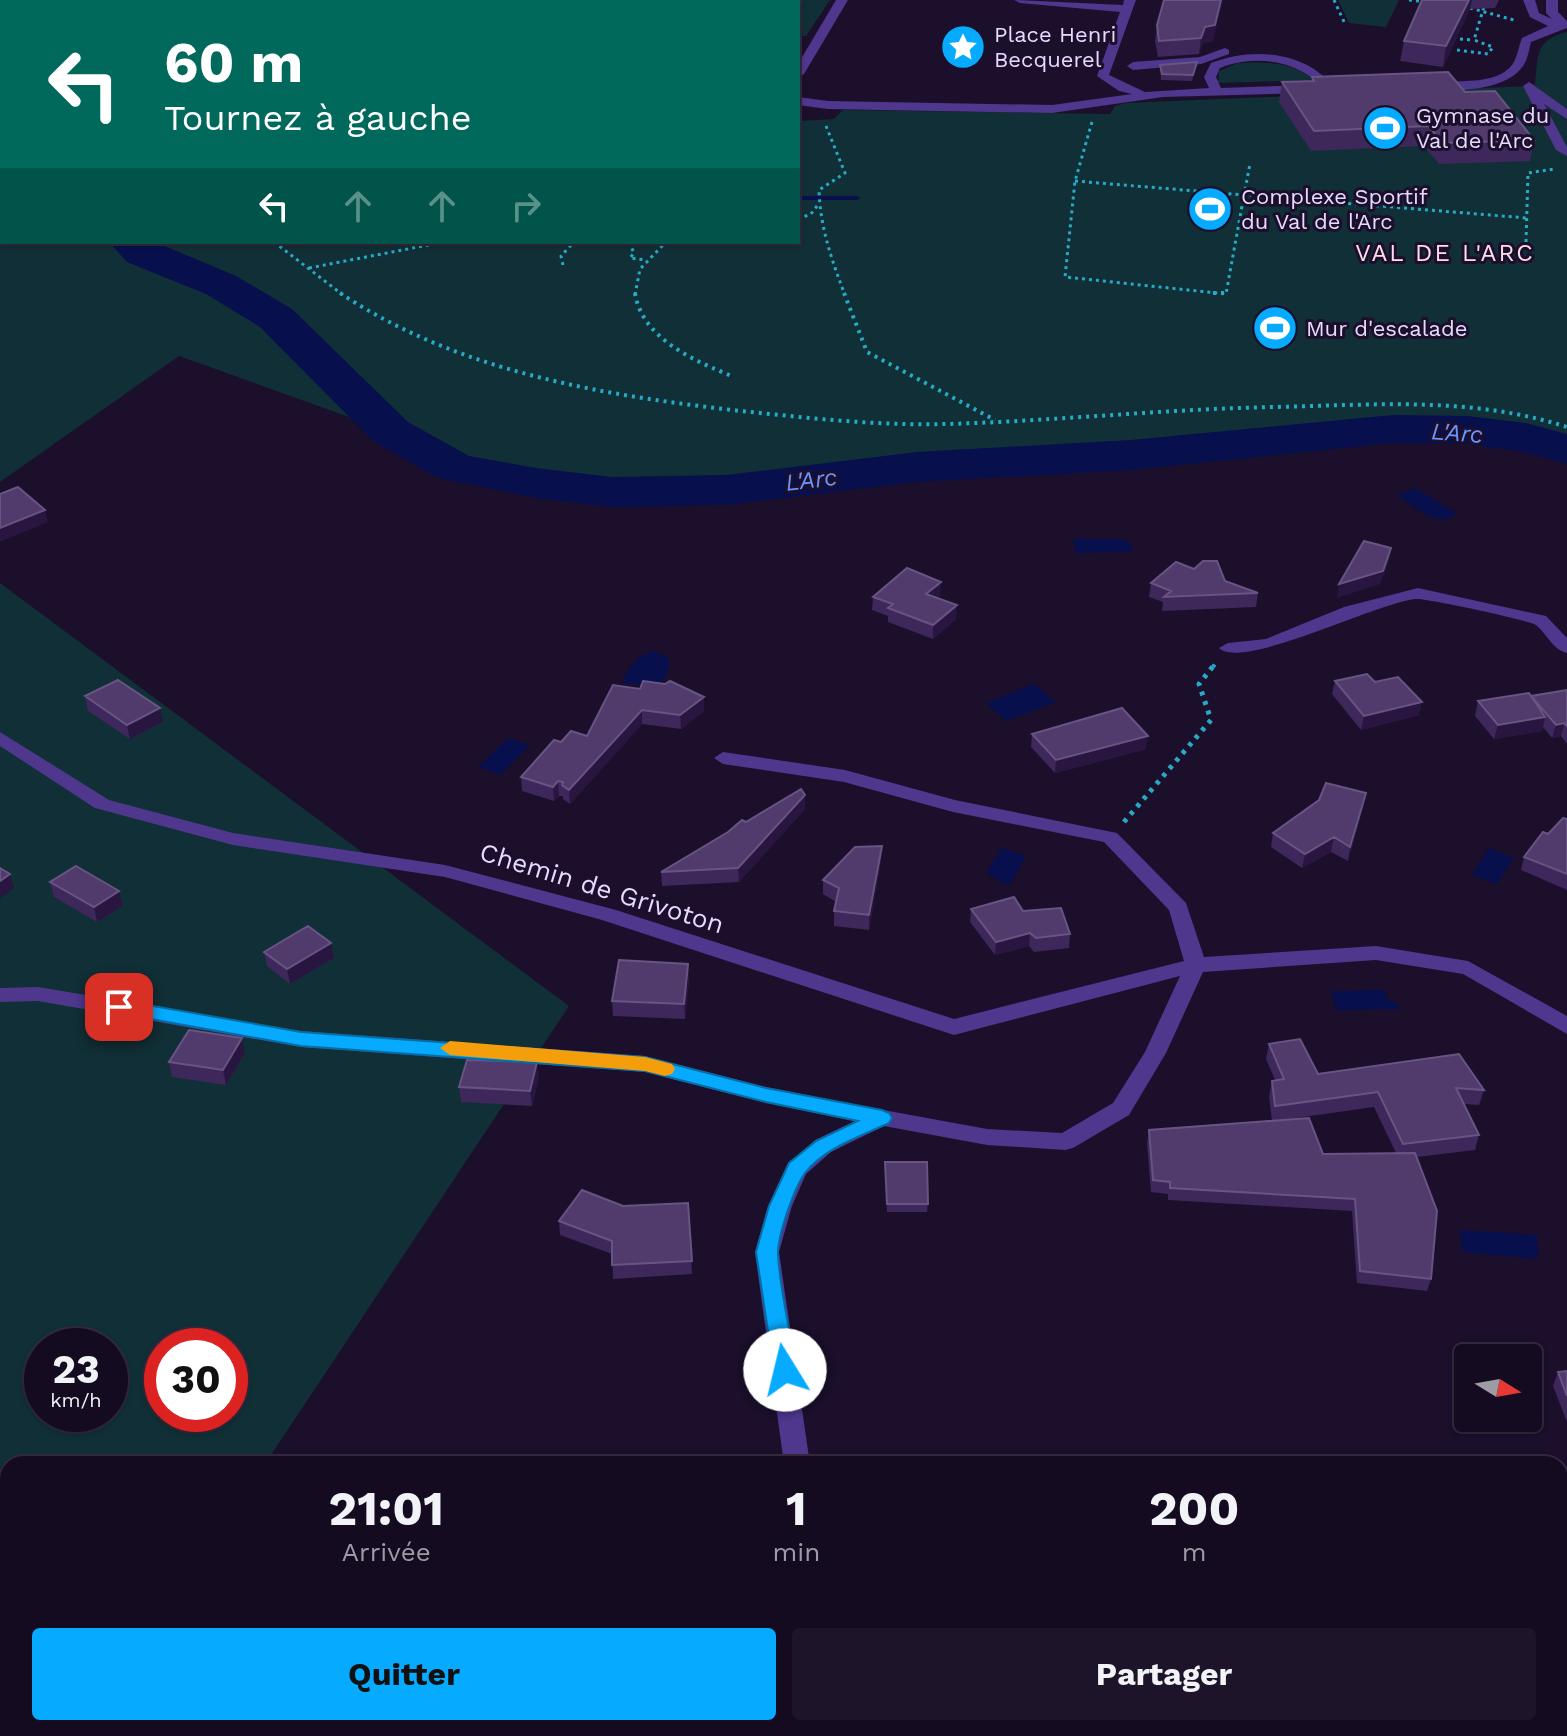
<!DOCTYPE html>
<html lang="fr">
<meta charset="utf-8">
<style>
:root{--surface:#140b21;--page:#1d142a;--text:#f1f3f6;--muted:#9d9ba5;--line:#332b3f;--accent:#06abff}
body{margin:0;font-family:"Work Sans",sans-serif;background:var(--page);color:var(--text);height:100vh;display:flex;flex-direction:column;font-size:30px;white-space:nowrap}
*{box-sizing:border-box;margin:0}
p{font-size:26px;color:var(--muted)}
.icon{flex:none;width:44px;height:44px;fill:none;stroke:currentColor;stroke-width:2;stroke-linecap:round;stroke-linejoin:round}
.map{position:relative;flex:1;overflow:hidden}
.side{position:absolute;left:0px;top:1456px;width:1568px;height:280px;display:flex;flex-direction:column;background:var(--surface);border-radius:24px 24px 0 0;box-shadow:0 2px 6px #0004,0 0 0 2px var(--line)}
.side>*{flex:none}
.banner{position:absolute;left:0px;top:0px;width:800px;height:244px;box-shadow:0 2px 6px #0004,0 0 0 2px var(--line);background:#00695c;color:#fff;overflow:hidden}
.needle{width:52px;rotate:101deg}
.fabs{position:absolute;left:1454px;top:1344px;display:grid;gap:16px}
.fabs a{display:grid;place-items:center;width:88px;height:88px;border-radius:8px;background:var(--surface);box-shadow:0 2px 6px #0004,0 0 0 2px var(--line);font-size:40px}
.speed{position:absolute;left:24px;top:1328px;display:flex;gap:16px;font-size:40px;font-weight:700;text-align:center}
.speed>*{display:grid;place-content:center;width:104px;height:104px;border-radius:50%;background:var(--surface);box-shadow:0 2px 6px #0004,0 0 0 2px var(--line);line-height:1}
.speed small{font-size:20px;font-weight:400}
.speed .limit{border:12px solid #d22;background:#fff;color:#111}
.pin{position:absolute;display:grid;place-items:center;width:68px;height:68px;color:#fff;margin:-34px;border-radius:16px;box-shadow:0 4px 12px #0006}
.me{position:absolute;width:88px;margin:-44px;rotate:351deg;stroke-linejoin:round;filter:drop-shadow(0 0 6px #0008)}
.turn{display:flex;align-items:center;gap:28px;height:168px;padding:0 32px;font-size:36px}
.turn .icon{width:104px;height:104px;stroke-width:2.5}
.turn b{display:block;font-size:56px;line-height:68px}
.lanes{display:flex;align-items:center;height:76px;padding:0 32px;background:#0003;justify-content:center;gap:40px;direction:ltr}
.lanes .off{opacity:.35}
.eta{display:flex;justify-content:space-evenly;align-items:center;height:136px;text-align:center}
.eta b{font-size:48px;font-weight:700;line-height:56px}
.action{display:flex;gap:16px;margin-top:auto;padding:16px 32px}
.action a{flex:1;height:92px;border-radius:8px;background:var(--accent);color:#111;font-size:32px;font-weight:700;line-height:92px;text-align:center}
.action a+a{background:var(--page);color:var(--text)}
.map>svg:first-child{display:block}
</style>
<div class="map">
<svg width="1567" height="1736" viewBox="0 0 1567 1736">
<rect width="100%" height="100%" fill="#1b0f2c"/>
<path fill="#112f36" fill-rule="evenodd" d="M 454,0 L 830,0 L 806,36 L 798,36 L 798,2 Z
M 1338,0 L 1399,0 L 1386,27 L 1349,23 Z
M 1567,32 L 1567,449 L 1526,438 L 1468,430 L 1393,429 L 1131,455 L 917,467 L 726,490 L 611,492 L 536,483 L 455,468 L 391,432 L 179,356 L 0,482 L 0,154 L 2,242 L 798,242 L 798,121 L 834,119 L 843,110 L 1110,114 L 1115,106 L 1126,103 L 1529,86 L 1535,84 C 1538,55 1535,40 1567,32 Z
M 1238,63 C 1266,62 1291,61 1314,80 L 1218,83 L 1219,71 Z
M 0,583 L 569,1006 L 265,1464 L 8,1464 L 8,1728 L 90,1728 L 85,1736 L 0,1736 ZM 42,1346 L 110,1346 L 110,1414 L 42,1414 ZM 162,1346 L 230,1346 L 230,1414 L 162,1414 Z"/>
<path fill="#07104d" d="M 1415,488 L 1456,513 C 1441,531 1413,505 1396,495 Z
M 1124,539 L 1132,545 L 1129,552 L 1076,553 L 1073,539 Z
M 654,651 L 670,659 L 666,677 L 655,687 L 622,683 C 630,666 635,656 654,651 Z
M 1034,684 L 1056,702 L 1006,721 L 986,703 Z
M 508,738 L 530,745 L 501,775 L 478,767 Z
M 1002,848 L 1026,856 L 1009,886 L 986,873 Z
M 1489,848 L 1514,858 L 1497,884 L 1472,875 Z
M 1385,990 L 1388,1000 L 1397,1003 L 1400,1009 L 1336,1010 L 1331,991 Z
M 1460,1230 L 1537,1235 L 1538,1259 L 1463,1252 Z"/>
<g fill="none" stroke-linecap="round" stroke-linejoin="round">
<path fill="#07104d" fill-rule="evenodd" d="M 798,196 L 857,196 L 860,198 L 857,200 L 798,200 Z"/>
<path fill="#07104d" fill-rule="evenodd" d="M 109,242 L 155,242 L 236,276 L 292,309 L 408,422 L 469,456 L 536,468 L 611,477 L 726,475 L 917,452 L 1131,440 L 1393,415 L 1468,416 L 1526,423 L 1567,434 L 1567,464 L 1523,452 L 1468,444 L 1393,443 L 1131,470 L 917,482 L 726,505 L 611,507 L 536,498 L 438,478 L 374,442 L 260,327 L 206,294 L 127,262 Z"/>
<path stroke="#27aac6" stroke-width="3" stroke-dasharray="3 4" stroke-linecap="butt" d="M 1334,0 L 1345,24
M 1409,0 L 1419,1
M 1470,8 L 1514,20
M 1460,39 L 1474,40
M 1457,50 L 1488,54 L 1493,47 L 1474,40 L 1486,0
M 1092,122 L 1075,181 L 1065,277 L 1226,294 L 1244,195 L 1527,218
M 826,126 L 845,173 L 819,190 C 820,227 832,261 845,295
M 1075,181 L 1244,195 L 1250,164
M 798,219 L 811,214 L 817,206
M 274,242 L 343,295
M 629,242 L 634,253 L 630,258 L 646,260
M 1526,242 L 1528,173 L 1554,169
M 563,265 L 561,256 L 574,242
M 309,268 L 444,242
M 635,295 L 640,269 L 666,242"/>
<path stroke="#27aac6" stroke-width="4" stroke-dasharray="3 5" stroke-linecap="butt" d="M 340,293 C 459,372 601,395 741,411 C 809,418 878,426 947,424 C 1056,421 1165,409 1274,407 C 1374,405 1471,396 1567,427
M 635,293 C 642,339 695,361 734,377
M 844,293 L 867,352 L 995,420
M 1213,293 L 1226,293
M 1213,667 L 1215,664"/>
<path stroke="#27aac6" stroke-width="5" stroke-dasharray="4 6" stroke-linecap="butt" d="M 1124,822 L 1211,720 L 1199,684 L 1214,665"/>
<path fill="#4f378e" fill-rule="evenodd" d="M 439,0 L 451,0 L 438,2 Z
M 836,0 L 848,0 L 804,74 L 798,78 L 798,64 Z
M 1014,0 L 1123,5 L 1124,0 L 1136,0 L 1109,75 L 1145,92 L 1209,88 L 1204,77 L 1211,63 C 1243,51 1278,50 1309,66 C 1317,70 1323,77 1330,81 C 1336,84 1342,83 1347,87 L 1341,91 C 1321,88 1318,80 1301,71 C 1276,58 1246,58 1220,68 L 1216,77 L 1221,88 L 1306,85 L 1312,89 L 1306,93 L 1163,97 L 1052,113 L 828,109 L 798,105 L 798,97 L 828,101 L 1052,105 L 1132,94 L 1119,91 L 1097,76 L 1120,12 L 1020,3 Z
M 1523,0 L 1535,0 L 1539,13 L 1552,19 L 1546,13 L 1546,0 L 1558,0 L 1558,12 L 1567,21 L 1567,28 L 1531,42 C 1529,50 1528,59 1523,66 C 1505,92 1453,92 1426,88 L 1426,82 L 1430,81 C 1454,80 1499,87 1514,62 C 1518,54 1519,45 1522,38 L 1548,26 L 1530,17 Z
M 1225,48 L 1229,50 L 1229,54 L 1201,64 L 1133,70 L 1127,66 L 1133,62 L 1200,57 Z
M 1529,82 L 1567,109 L 1567,119 L 1544,104 L 1567,147 L 1567,156 L 1556,150 L 1523,86 Z
M 1418,588 L 1546,616 L 1567,638 L 1567,653 C 1553,650 1547,634 1536,625 C 1528,620 1426,598 1416,599 C 1378,602 1242,671 1219,648 L 1228,643 L 1266,639 L 1344,607 Z
M 0,732 L 109,800 L 233,833 L 445,865 L 616,910 L 954,1019 L 1184,961 L 1169,910 L 1104,842 L 953,812 L 844,782 L 723,764 L 714,758 L 723,752 L 845,770 L 955,800 L 1117,833 L 1186,903 L 1204,957 L 1376,946 L 1468,961 L 1567,1016 L 1567,1034 L 1463,974 L 1376,960 L 1203,972 L 1166,1053 L 1129,1115 L 1073,1148 L 1065,1150 L 987,1145 L 884,1126 L 831,1152 L 806,1174 L 792,1206 L 779,1252 L 810,1464 L 784,1464 L 755,1252 L 768,1206 L 789,1163 L 815,1140 L 855,1121 L 766,1103 L 645,1072 L 301,1047 L 38,1001 L 0,1002 L 0,988 L 38,987 L 301,1031 L 645,1056 L 766,1087 L 856,1105 L 987,1129 L 1062,1133 L 1113,1103 L 1145,1052 L 1180,976 L 954,1035 L 602,920 L 445,877 L 233,845 L 95,808 L 0,746 Z
M 731,1728 L 759,1728 L 756,1736 L 728,1736 Z"/>
</g>
<path fill="#3e275a" fill-rule="evenodd" d="M 1422,0 L 1499,0 L 1495,8 L 1470,9 L 1443,67 L 1400,61 L 1404,41 Z
M 1157,25 L 1213,41 L 1203,43 L 1199,54 L 1158,57 L 1155,41 Z
M 1197,62 L 1192,81 L 1161,80 L 1160,65 Z
M 1312,77 L 1465,92 L 1534,140 L 1530,161 L 1439,164 L 1424,146 L 1311,151 L 1279,102 L 1282,82 L 1311,81 Z
M 1225,581 L 1258,593 L 1256,607 L 1162,611 L 1163,602 L 1149,597 L 1151,583 Z
M 940,595 L 937,598 L 956,619 L 933,639 L 888,622 L 888,616 L 872,610 L 873,597 Z
M 1335,681 L 1375,682 L 1419,715 L 1361,730 L 1332,694 Z
M 613,685 L 704,697 L 704,711 L 681,729 L 642,724 L 570,804 L 563,799 L 563,796 L 559,796 L 554,801 L 522,791 L 521,777 L 561,742 L 587,736 Z
M 1567,690 L 1567,744 L 1561,736 L 1552,738 L 1543,727 L 1542,731 L 1494,739 L 1475,716 L 1478,701 L 1531,696 Z
M 85,696 L 163,722 L 130,739 L 88,711 Z
M 1032,734 L 1146,749 L 1055,773 L 1031,747 Z
M 1363,807 L 1348,861 L 1331,852 L 1302,868 L 1271,847 L 1273,833 Z
M 805,809 L 739,882 L 662,886 L 661,872 L 746,822 Z
M 1567,819 L 1567,890 L 1521,870 L 1524,857 L 1548,834 Z
M 882,846 L 881,860 L 869,930 L 834,926 L 834,911 L 836,902 L 823,894 L 823,880 Z
M 50,882 L 123,906 L 97,922 L 54,897 Z
M 971,909 L 1023,911 L 1070,934 L 1069,948 L 1034,952 L 1029,946 L 995,955 L 970,922 Z
M 264,952 L 334,958 L 290,984 L 267,966 Z
M 688,964 L 689,979 L 685,1019 L 613,1016 L 612,1001 Z
M 1269,1044 L 1318,1074 L 1484,1090 L 1479,1105 L 1464,1104 L 1479,1135 L 1475,1150 L 1417,1157 L 1431,1279 L 1427,1291 L 1357,1283 L 1352,1211 L 1168,1200 L 1168,1194 L 1151,1192 L 1147,1143 L 1149,1130 L 1272,1121 L 1269,1096 L 1272,1081 L 1275,1080 L 1266,1059 ZM 1374,1107 L 1396,1153 L 1323,1154 L 1282,1120 Z
M 245,1053 L 226,1085 L 172,1077 L 169,1062 Z
M 539,1077 L 532,1106 L 461,1102 L 459,1087 Z
M 885,1162 L 928,1204 L 927,1212 L 887,1212 Z
M 688,1203 L 692,1274 L 613,1279 L 612,1254 L 560,1235 L 559,1221 L 623,1206 Z
M 1567,1371 L 1567,1422 L 1553,1386 L 1558,1372 Z
M 1567,1469 L 1567,1486 L 1564,1478 Z"/>
<path fill="#281640" d="M 1221,0 L 1223,0 L 1222,3 L 1213,41 L 1203,43 L 1199,54 L 1201,38 L 1205,27 Z
M 1469,0 L 1472,0 L 1470,9 L 1443,67 L 1446,46 Z
M 45,510 L 48,522 L 0,542 L 0,528 Z
M 1391,548 L 1389,561 L 1380,584 L 1337,598 L 1339,584 Z
M 941,582 L 940,595 L 926,607 L 926,594 Z
M 957,605 L 956,619 L 933,639 L 933,625 Z
M 704,697 L 704,711 L 681,729 L 680,715 Z
M 1422,702 L 1419,715 L 1361,730 L 1364,716 Z
M 160,708 L 163,722 L 130,739 L 127,725 Z
M 642,710 L 642,724 L 570,804 L 569,790 Z
M 1545,717 L 1542,731 L 1494,739 L 1498,725 Z
M 1564,723 L 1561,736 L 1552,738 L 1556,725 Z
M 1148,736 L 1146,749 L 1055,773 L 1056,760 Z
M 558,781 L 559,796 L 554,801 L 553,787 Z
M 1366,793 L 1363,807 L 1348,861 L 1350,847 Z
M 805,795 L 805,809 L 739,882 L 738,868 Z
M 1334,837 L 1331,852 L 1302,868 L 1305,854 Z
M 882,846 L 881,860 L 869,930 L 869,915 Z
M 10,874 L 14,888 L 0,898 L 0,881 Z
M 119,891 L 123,906 L 97,922 L 94,907 Z
M 1030,933 L 1029,946 L 995,955 L 996,942 Z
M 331,943 L 334,958 L 290,984 L 287,969 Z
M 688,964 L 689,979 L 685,1019 L 684,1004 Z
M 242,1038 L 245,1053 L 226,1085 L 223,1070 Z
M 537,1062 L 539,1077 L 532,1106 L 530,1091 Z
M 630,1728 L 634,1728 L 633,1736 L 628,1736 Z"/>
<path fill="#503b6c" stroke="#685483" stroke-width="2" d="M 292,0 L 412,0 L 411,2 L 290,2 Z
M 1164,0 L 1221,0 L 1215,25 L 1205,27 L 1201,38 L 1159,41 L 1157,25 Z
M 1422,0 L 1469,0 L 1446,46 L 1404,41 Z
M 1197,62 L 1193,75 L 1162,74 L 1160,65 Z
M 1448,72 L 1465,92 L 1495,91 L 1534,140 L 1443,143 L 1428,126 L 1314,131 L 1282,82 L 1314,81 L 1312,77 Z
M 18,487 L 45,510 L 0,528 L 0,494 Z
M 1364,541 L 1391,548 L 1383,571 L 1339,584 Z
M 1203,561 L 1217,561 L 1225,581 L 1258,593 L 1164,597 L 1171,591 L 1151,583 L 1176,562 L 1194,569 Z
M 907,568 L 941,582 L 926,594 L 957,605 L 933,625 L 888,608 L 893,604 L 873,597 Z
M 1367,674 L 1375,682 L 1398,677 L 1422,702 L 1364,716 L 1335,681 Z
M 118,680 L 160,708 L 127,725 L 85,696 Z
M 643,681 L 665,684 L 670,681 L 704,697 L 680,715 L 642,710 L 569,790 L 562,785 L 563,782 L 558,781 L 553,787 L 521,777 L 554,740 L 561,742 L 571,731 L 587,736 L 613,685 L 640,689 Z
M 1567,690 L 1567,726 L 1564,723 L 1556,725 L 1531,696 Z
M 1529,693 L 1545,717 L 1498,725 L 1478,701 Z
M 1122,708 L 1148,736 L 1056,760 L 1032,734 Z
M 1326,783 L 1366,793 L 1350,847 L 1334,837 L 1305,854 L 1273,833 L 1319,800 Z
M 801,789 L 805,795 L 738,868 L 661,872 L 728,832 L 742,820 L 746,822 Z
M 1563,818 L 1567,819 L 1567,874 L 1524,857 L 1543,832 L 1548,834 Z
M 882,846 L 869,915 L 834,911 L 839,888 L 823,880 L 855,847 Z
M 76,866 L 119,891 L 94,907 L 50,882 Z
M 0,868 L 10,874 L 0,881 Z
M 1014,897 L 1023,911 L 1061,908 L 1070,934 L 1036,938 L 1030,933 L 996,942 L 971,909 Z
M 308,926 L 331,943 L 287,969 L 264,952 Z
M 619,960 L 688,964 L 684,1004 L 612,1001 Z
M 189,1030 L 242,1038 L 223,1070 L 169,1062 Z
M 1300,1039 L 1318,1074 L 1459,1054 L 1484,1090 L 1456,1088 L 1479,1135 L 1403,1144 L 1378,1092 L 1275,1106 L 1272,1081 L 1284,1079 L 1269,1044 Z
M 467,1060 L 537,1062 L 530,1091 L 459,1087 Z
M 1309,1118 L 1323,1154 L 1415,1153 L 1437,1211 L 1431,1279 L 1360,1271 L 1355,1199 L 1170,1188 L 1170,1182 L 1153,1180 L 1149,1130 Z
M 885,1162 L 927,1162 L 928,1204 L 887,1204 Z
M 582,1190 L 623,1206 L 688,1203 L 692,1261 L 612,1265 L 612,1241 L 559,1221 Z
M 1567,1371 L 1567,1396 L 1558,1372 Z
M 566,1728 L 630,1728 L 628,1736 L 565,1736 Z"/>
<path fill="#06abff" stroke="#046fa6" stroke-width="2" d="M 119,1000 L 301,1032 L 645,1057 L 766,1088 L 882,1110 L 889,1113 L 892,1118 L 889,1123 C 861,1136 824,1148 805,1173 C 794,1188 777,1237 778,1255 C 780,1293 791,1332 796,1370 L 793,1377 L 785,1379 L 777,1377 L 774,1370 L 756,1252 L 769,1206 L 789,1163 L 816,1141 L 858,1121 L 766,1102 L 645,1071 L 301,1046 L 112,1012 L 109,1007 Z"/>
<path fill="#f59e0b" d="M 450,1041 L 645,1057 L 672,1064 L 675,1069 L 672,1074 L 665,1076 L 645,1071 L 450,1055 L 440,1048 Z"/>
<defs>
<g id="sight-disc" transform="scale(2.3)"><circle r="9.5" fill="#06abff" stroke="#1b0f2c"/><path d="M0-6L1.8-2.2L6-1.7L2.9 1.2L3.7 5.4L0 3.3L-3.7 5.4L-2.9 1.2L-6-1.7L-1.8-2.2Z" fill="#fff"/></g>
<g id="stadium-disc" transform="scale(2.3)"><circle r="9.5" fill="#06abff" stroke="#1b0f2c"/><path d="M0-5a6.5 5 0 1 0 0 10a6.5 5 0 1 0 0-10ZM-3.5-1.8h7v3.6h-7Z" fill="#fff"/></g>
</defs>
<g fill-rule="evenodd">
<use href="#sight-disc" x="963" y="47"/>
<use href="#stadium-disc" x="1385" y="128"/>
<use href="#stadium-disc" x="1210" y="209"/>
<use href="#stadium-disc" x="1275" y="328"/>
</g>
<g text-anchor="middle" stroke-width="6" stroke-linejoin="round" paint-order="stroke">
<g font-size="22" fill="#e7daff" stroke="#1b0f2c" text-anchor="start">
<text x="994" y="42">Place Henri<tspan x="994" dy="25">Becquerel</tspan></text>
<text x="1416" y="123">Gymnase du<tspan x="1416" dy="25">Val de l'Arc</tspan></text>
<text x="1241" y="204">Complexe Sportif<tspan x="1241" dy="25">du Val de l'Arc</tspan></text>
<text x="1306" y="336">Mur d'escalade</text>
</g>
<g font-size="24" letter-spacing="2" fill="#ffdcea" stroke="#1b0f2c">
<text x="1445" y="261">VAL DE L'ARC</text>
</g>
<g font-size="24" font-style="italic" fill="#6895ff" stroke="#1b0f2c">
<text transform="translate(1457 433) rotate(4)" y="8">L'Arc</text>
<text transform="translate(811 480) rotate(-7)" y="8">L'Arc</text>
</g>
<g font-size="26" fill="#e7daff" stroke="#1b0f2c">
<text transform="translate(602 888) rotate(17)" y="9">Chemin de Grivoton</text>
</g>
</g>
</svg>
<div class="fabs">
<a><svg class="needle" viewBox="-14 -14 28 28"><path d="M0-13l5 13h-10z" fill="#e53935"/><path d="M0 13l5-13h-10z" fill="#9d9ba5"/></svg></a>
</div>
<div class="speed"><div>23<small>km/h</small></div><div class="limit">30</div></div>
<div class="pin" style="left:119px;top:1007px;background:#d93025"><svg class="icon" aria-label="arrive" viewBox="0 0 24 24"><path d="M6 21V4h12l-3 4 3 4H6"/></svg></div>
<svg class="me" style="left:785px;top:1370px" viewBox="-20 -20 40 40"><circle r="19" fill="#fff"/><path d="M0-13L10 11 0 6-10 11z" fill="#06abff"/></svg>
<div class="banner">
<div class="turn"><svg class="icon" aria-label="left" viewBox="0 0 24 24"><path d="M17 20v-9H6M10 6l-5 5 5 5"/></svg><div><b>60 m</b>Tournez à gauche</div></div>
<div class="lanes"><svg class="icon" aria-label="left" viewBox="0 0 24 24"><path d="M17 20v-9H6M10 6l-5 5 5 5"/></svg><svg class="icon off" aria-label="ahead" viewBox="0 0 24 24"><path d="M12 20V5M6 11l6-6 6 6"/></svg><svg class="icon off" aria-label="ahead" viewBox="0 0 24 24"><path d="M12 20V5M6 11l6-6 6 6"/></svg><svg class="icon off" aria-label="right" viewBox="0 0 24 24"><path d="M7 20v-9h11M14 6l5 5-5 5"/></svg></div>
</div>
<section class="side">
<div class="eta">
<div><b>21:01</b><p>Arrivée</p></div>
<div><b>1</b><p>min</p></div>
<div><b>200</b><p>m</p></div>
</div>
<div class="action"><a>Quitter</a><a>Partager</a></div>
</section>
</div>
